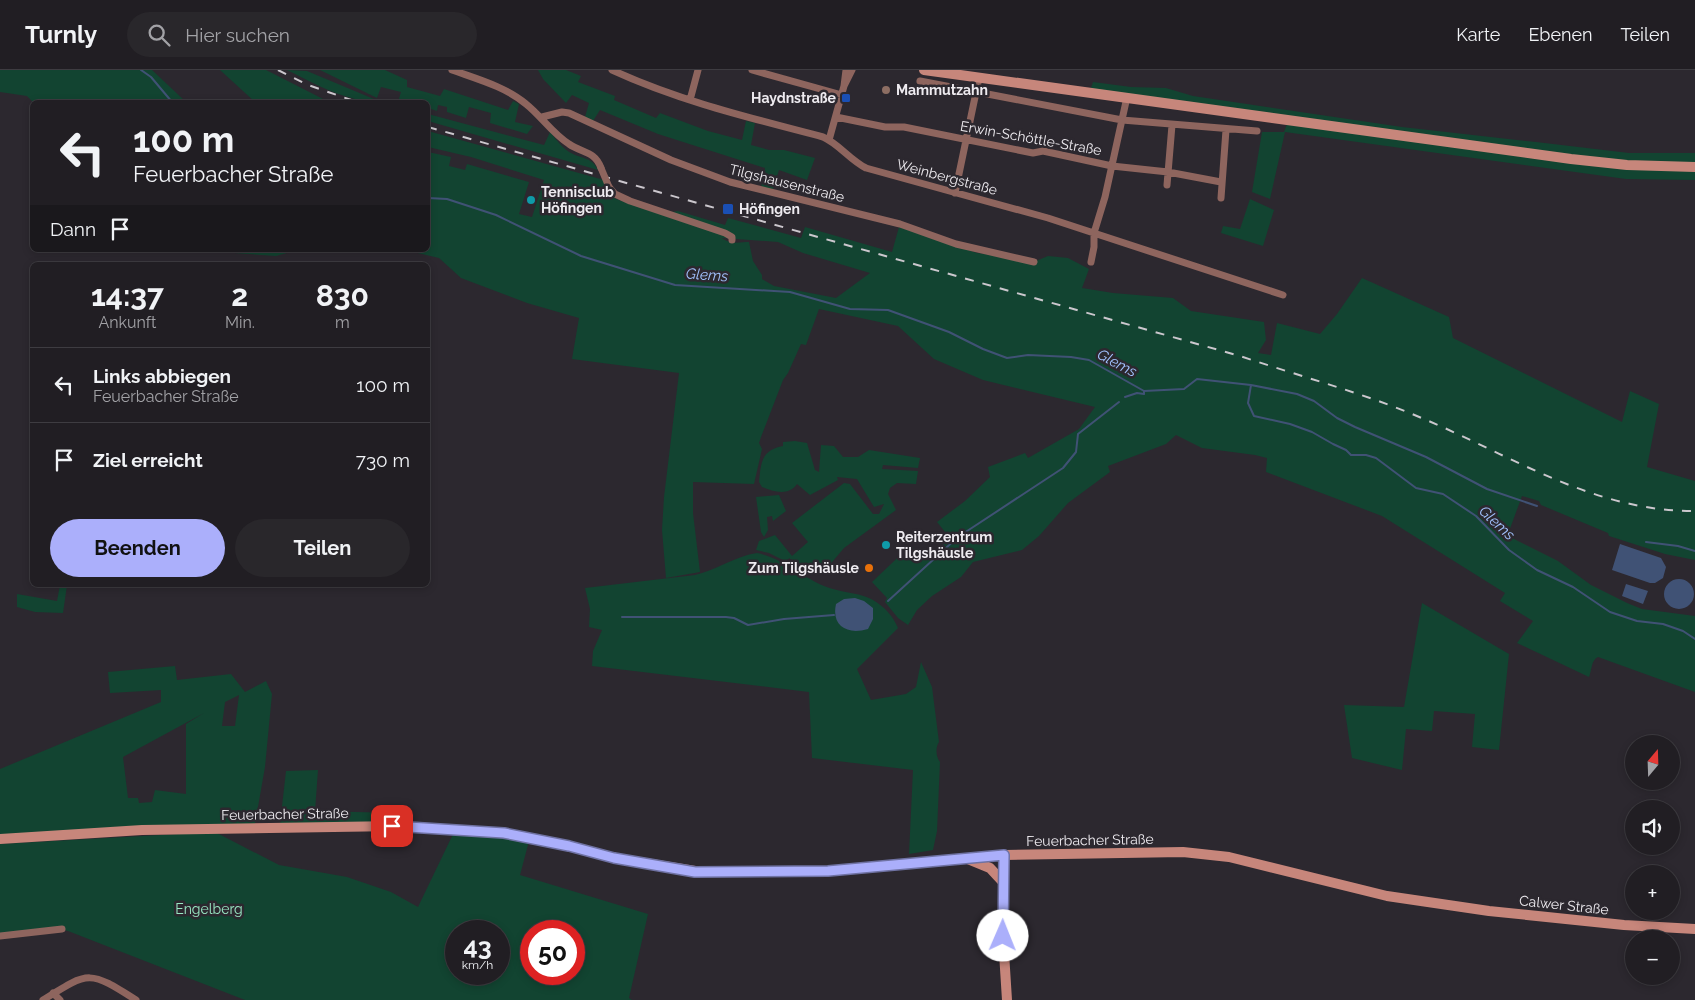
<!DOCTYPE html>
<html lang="de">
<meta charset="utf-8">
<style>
:root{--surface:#211e23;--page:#29272b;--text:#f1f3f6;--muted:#a2a2a6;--line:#3e3c41;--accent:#abaffb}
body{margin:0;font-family:Raleway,sans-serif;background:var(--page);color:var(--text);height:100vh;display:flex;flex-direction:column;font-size:19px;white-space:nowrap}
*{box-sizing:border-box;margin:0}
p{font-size:16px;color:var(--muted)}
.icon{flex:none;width:28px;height:28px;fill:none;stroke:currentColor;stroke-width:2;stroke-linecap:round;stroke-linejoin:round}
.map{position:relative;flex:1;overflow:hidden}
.sheet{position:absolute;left:30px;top:192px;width:400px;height:325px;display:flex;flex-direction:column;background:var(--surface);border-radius:8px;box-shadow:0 2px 8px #0003,0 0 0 1px var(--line)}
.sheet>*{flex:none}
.hud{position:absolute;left:30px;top:30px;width:400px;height:152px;border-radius:8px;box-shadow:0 2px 8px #0003,0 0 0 1px var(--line);background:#211e23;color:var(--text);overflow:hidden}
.needle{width:32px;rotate:19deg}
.tools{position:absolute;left:1625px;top:665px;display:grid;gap:10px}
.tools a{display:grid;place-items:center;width:55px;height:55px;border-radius:50%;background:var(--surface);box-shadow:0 2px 8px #0003,0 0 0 1px var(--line);font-size:25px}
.speed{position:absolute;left:445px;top:850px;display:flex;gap:10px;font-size:25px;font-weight:700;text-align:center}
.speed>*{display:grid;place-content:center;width:65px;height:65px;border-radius:50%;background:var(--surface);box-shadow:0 2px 8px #0003,0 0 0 1px var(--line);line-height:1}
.speed small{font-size:12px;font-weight:400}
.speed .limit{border:8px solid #d22;background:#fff;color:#111}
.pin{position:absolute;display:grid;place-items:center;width:42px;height:42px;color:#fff;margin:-21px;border-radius:10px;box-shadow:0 2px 8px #0006}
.me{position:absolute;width:55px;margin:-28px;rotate:1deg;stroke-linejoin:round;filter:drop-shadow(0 0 4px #0008)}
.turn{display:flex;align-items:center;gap:18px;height:105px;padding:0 20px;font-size:22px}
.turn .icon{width:65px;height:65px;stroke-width:2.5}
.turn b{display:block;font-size:35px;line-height:42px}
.then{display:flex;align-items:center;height:48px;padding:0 20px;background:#0003;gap:10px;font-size:19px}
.eta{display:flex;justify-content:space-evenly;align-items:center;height:85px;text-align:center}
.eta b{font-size:30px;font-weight:700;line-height:35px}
.primary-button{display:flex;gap:10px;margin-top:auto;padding:10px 20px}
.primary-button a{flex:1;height:58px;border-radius:30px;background:var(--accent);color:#111;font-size:20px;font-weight:700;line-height:58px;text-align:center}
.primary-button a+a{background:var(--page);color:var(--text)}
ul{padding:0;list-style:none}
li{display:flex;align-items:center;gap:15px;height:75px;padding:0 20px;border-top:1px solid var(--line)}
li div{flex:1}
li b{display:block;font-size:19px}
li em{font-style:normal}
header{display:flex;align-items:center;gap:30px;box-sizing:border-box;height:70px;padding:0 25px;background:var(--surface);border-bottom:1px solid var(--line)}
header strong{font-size:24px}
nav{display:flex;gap:28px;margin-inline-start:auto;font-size:18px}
.search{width:350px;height:45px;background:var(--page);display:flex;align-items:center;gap:12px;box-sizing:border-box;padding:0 18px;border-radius:28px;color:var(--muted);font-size:19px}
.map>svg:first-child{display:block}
</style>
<header>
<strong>Turnly</strong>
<div class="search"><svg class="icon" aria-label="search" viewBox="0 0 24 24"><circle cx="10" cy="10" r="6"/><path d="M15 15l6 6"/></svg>Hier suchen</div>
<nav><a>Karte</a><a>Ebenen</a><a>Teilen</a></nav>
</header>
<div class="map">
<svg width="1695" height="930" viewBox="0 0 1695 930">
<rect width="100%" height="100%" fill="#2c282f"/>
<path fill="#124431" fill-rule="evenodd" d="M 0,0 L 152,0 L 186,32 L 33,32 L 27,26 L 0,22 Z
M 220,0 L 266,0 L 329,32 L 255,32 Z
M 287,0 L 307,1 L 381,32 C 349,33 315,14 287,0 Z
M 320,0 L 385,0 L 407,10 L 407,17 L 440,26 L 444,19 L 508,40 L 513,31 L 519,34 L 515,52 L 533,56 L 527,64 L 490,53 L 491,43 L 469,37 L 466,48 L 447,42 L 447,37 L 438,35 L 437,41 L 428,38 L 428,32 L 398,32 L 401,22 L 381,17 L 377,28 Z
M 538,0 L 566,0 L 581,6 L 578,12 L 615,26 L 614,30 L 656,48 L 660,43 L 708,61 L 742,70 L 746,51 L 755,53 L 751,75 L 769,80 L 784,80 L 815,88 L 807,110 L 779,100 L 773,119 L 761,118 L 765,98 L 658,64 L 600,40 L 593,51 L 585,47 L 589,33 L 572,25 L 566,33 L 543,9 Z
M 1093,12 L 1131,17 L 1166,18 L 1193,26 L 1402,57 L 1536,72 L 1629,83 L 1695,83 L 1695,110 L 1626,109 L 1285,62 L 1270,129 L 1252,122 L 1262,62 L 1284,62 L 1288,51 L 1090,21 Z
M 428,44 L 544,75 L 550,62 C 556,69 563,79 571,83 C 582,89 592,87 598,100 L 428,51 Z
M 428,61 L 604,110 L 612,126 L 616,129 L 660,144 L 678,141 L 725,155 L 728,148 L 801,168 L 805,157 L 892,182 L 899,157 L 977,183 L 1036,191 L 1048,186 L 1068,188 L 1089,199 L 1082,218 L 1113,223 L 1173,228 L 1191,241 L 1264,252 L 1266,270 L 1258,283 L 1271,285 L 1277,253 L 1320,264 L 1337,244 L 1362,208 L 1449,247 L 1453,268 L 1622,352 L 1630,321 L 1659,334 L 1647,397 L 1695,411 L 1695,490 L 1665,484 L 1609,466 L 1608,463 L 1541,435 L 1539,431 L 1522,426 L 1508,464 L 1512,468 L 1558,491 L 1591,515 L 1627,533 L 1642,539 L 1695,546 L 1695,622 L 1598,587 C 1591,590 1592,600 1589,607 L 1517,573 L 1533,551 L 1500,531 L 1505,523 L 1382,446 L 1266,402 L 1267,388 L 1255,385 L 1202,378 L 1176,365 L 1166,374 L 1108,396 L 1110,402 L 1068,433 L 1039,466 L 1022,480 L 973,492 L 961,507 L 932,526 L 917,540 L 908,555 L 898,548 L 885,532 L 887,528 L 872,512 L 911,475 L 926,490 L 950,468 L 937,452 L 965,431 L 990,407 L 988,397 L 1025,383 L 1028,388 L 1079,359 L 1095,337 L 983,310 L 934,289 L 898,256 L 819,239 L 806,275 L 801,274 L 788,303 L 783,310 L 761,367 L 759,373 L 762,379 L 754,414 L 693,412 L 693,443 L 700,502 L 666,508 L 662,460 L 664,427 L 679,303 L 572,289 L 579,248 L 527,233 L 461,208 L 439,188 L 405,180 L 428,180 L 428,82 L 451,87 L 449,96 L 465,100 L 467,94 L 529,112 L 519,144 L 532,147 L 544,110 L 471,87 L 428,77 ZM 722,168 L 778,172 L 803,183 L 870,203 L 836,228 L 774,216 L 762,209 L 762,205 L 753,191 L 749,172 C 741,172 730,175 722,168 Z
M 1250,129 L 1274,140 L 1263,176 L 1221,163 L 1223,156 L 1240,159 Z
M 230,180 L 297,180 L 276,186 L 235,183 Z
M 795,371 L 807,373 L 815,400 L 819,402 L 821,375 L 834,376 L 843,387 L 858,387 L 869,380 L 920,388 L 918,398 L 883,395 L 882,399 L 918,401 L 916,414 L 897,413 L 890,418 L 888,424 L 896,440 L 844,478 L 827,498 L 816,504 L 790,489 L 790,488 L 785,491 L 769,483 L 756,480 L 759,471 L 775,465 L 792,486 L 808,472 L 792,453 L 844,413 L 850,414 L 873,444 L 879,444 L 884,434 L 874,437 L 857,409 L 837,407 L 838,410 L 810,425 L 797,414 C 789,426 774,422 762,417 L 759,412 C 761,393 761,380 783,376 L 783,372 Z
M 779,425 L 786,441 L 773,451 L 772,446 L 767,447 L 768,460 L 764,467 L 761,462 L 756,427 Z
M 757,483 C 786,489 805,511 833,519 C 846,523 861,523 873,530 C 885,537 893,546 898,558 L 857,599 L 871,630 L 906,624 L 916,617 L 921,592 L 932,617 L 939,672 C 935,678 936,687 940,692 L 937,761 L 933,780 L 909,784 L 913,700 L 812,688 L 809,622 L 592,596 L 593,581 L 602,560 L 589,557 L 590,539 L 585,518 L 695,505 C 716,500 736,486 757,483 Z
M 60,515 L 67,515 L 63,543 L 35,542 L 17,537 L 17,524 L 57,531 Z
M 1422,533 L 1509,584 L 1499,680 L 1472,677 L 1475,644 L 1434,641 L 1432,661 L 1406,659 L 1402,700 L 1352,688 L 1344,635 L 1404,637 Z
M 175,596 L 177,610 L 231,604 L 245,622 L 266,611 L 272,624 L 265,697 L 255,754 L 0,766 L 0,699 L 161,632 L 161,620 L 110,623 L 108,602 ZM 239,625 L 235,656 L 222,656 L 225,632 ZM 204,643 L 186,654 L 186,724 L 155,720 L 152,732 L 139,733 L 138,728 L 128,728 L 123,687 Z
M 318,700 L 315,741 L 397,743 L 397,753 L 280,754 L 286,701 Z
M 455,760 L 529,771 L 520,805 L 648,844 L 629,928 L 632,930 L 245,930 L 68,861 L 60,859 L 0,864 L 0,774 L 215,762 L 279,795 L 347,807 L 391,822 L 418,837 ZM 456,861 L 499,861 L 499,904 L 456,904 ZM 531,861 L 574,861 L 574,904 L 531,904 Z"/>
<path fill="#405275" d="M 1620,474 L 1661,488 L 1666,497 L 1663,508 L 1655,513 L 1650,513 L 1612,500 Z
M1664 524a15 15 0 1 1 30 0a15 15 0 1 1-30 0Z
M 1626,514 L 1648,521 L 1643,534 L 1622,526 Z
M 855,528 L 864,531 L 873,538 L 873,549 L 868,559 C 848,565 831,557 836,534 L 844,529 Z"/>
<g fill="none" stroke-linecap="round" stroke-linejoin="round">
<path stroke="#405275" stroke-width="2" d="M 141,0 L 151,7 L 172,32
M 428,128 L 447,129 L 496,145 L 581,186 L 675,215 L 790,222 L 850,239 L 888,240 L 949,262 L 983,279 L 1007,288 L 1028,285 L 1071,287 L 1089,290 L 1144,321 L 1184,319 L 1197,309 L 1251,315 L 1248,333 L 1254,346 L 1290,354 L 1312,362 L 1333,374 L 1346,380 L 1351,385 L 1366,385 L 1376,388 L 1416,418 L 1443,424 L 1476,446 L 1509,480 L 1537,500 L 1573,517 L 1610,542 L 1637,551 L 1663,554 L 1683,561 L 1695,569
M 1251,315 L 1297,324 L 1314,331 L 1337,348 L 1355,357 L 1426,387 L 1487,419 L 1537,436
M 1125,327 L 1137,323 L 1144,324 L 1144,321
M 1646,472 L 1678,476 L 1695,481
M 888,531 L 958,467 L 1063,398 L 1076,382 L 1078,364 L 1119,332
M 622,547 L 726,547 L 734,548 L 748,555 L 784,549 L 834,545"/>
<path stroke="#8e655e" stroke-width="7" d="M 452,0 C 477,9 506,17 526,34 C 541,46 553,64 569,74 C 582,83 595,81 601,98
M 612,0 C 679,31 751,48 823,67 C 839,74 850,90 866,98 L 1048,148 L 1283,225
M 752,0 L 842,25
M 920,11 L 1122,50 L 1257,61
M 844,16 L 852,0
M 690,30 L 698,0
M 542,47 L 562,42 L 569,43 L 671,90 L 730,112 L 900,154 L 956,174 L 1034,192
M 836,47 L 885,57 L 904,57 L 1033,83 L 1043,81 L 1112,96 L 1168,102 L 1221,112
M 829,70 L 844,16 L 846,0
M 1167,115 L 1172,55
M 609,117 L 615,124 L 630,131 L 725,163 L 732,167 L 732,170
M 955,123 L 979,8
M 1221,128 L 1226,60
M 1091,192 L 1094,177 L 1094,163 L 1105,127 L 1127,27
M 0,866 L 62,859
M 53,923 L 60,930
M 43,930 C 89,901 89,900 136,930"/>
<path stroke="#c7867b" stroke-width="10" d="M 924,0 L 1571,89 L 1627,95 L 1695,97
M 0,769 L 142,760 L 397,756 L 504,763 L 569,776 L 614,788 L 695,801 L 828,801 L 1004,785 L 1183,782 L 1229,787 L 1387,826 L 1489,841 L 1624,855 L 1695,859
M 1004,785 L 1003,867 L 1007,930
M 968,789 L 990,798 L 1003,812"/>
<path stroke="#cbc7cd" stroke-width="2" stroke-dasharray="9 9" stroke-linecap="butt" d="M 278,0 L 308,15 L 357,32
M 428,57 L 1240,286 C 1302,307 1364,323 1424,349 C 1512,386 1595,442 1695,441"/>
<path stroke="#8e655e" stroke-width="7" d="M 601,98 L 609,117"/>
</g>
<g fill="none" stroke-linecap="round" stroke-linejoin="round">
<g stroke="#6f72a3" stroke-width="12">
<path id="route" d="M 392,756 L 504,763 L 569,776 L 614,788 L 695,802 L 828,801 L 1004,785 L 1003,866"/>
</g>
<use href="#route" stroke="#abaffb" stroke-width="9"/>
</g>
<circle fill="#8d6e63" stroke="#2c282f" stroke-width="2" cx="886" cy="20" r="5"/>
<g fill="#1a4fb4" stroke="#2c282f" stroke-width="2">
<rect x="841" y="23" width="10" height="10" rx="2.5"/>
<rect x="722" y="133" width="12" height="12" rx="2.5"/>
</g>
<g fill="#0f9aa8" stroke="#2c282f" stroke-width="2">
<circle cx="531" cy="130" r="5"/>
<circle cx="886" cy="475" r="5"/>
</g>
<circle fill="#e8710a" stroke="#2c282f" stroke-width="2" cx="869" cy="498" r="5"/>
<g text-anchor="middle" stroke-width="5" stroke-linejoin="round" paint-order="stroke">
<g font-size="14" font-weight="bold" fill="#eeebf0" stroke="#2c282f" text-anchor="start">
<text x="896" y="25">Mammutzahn</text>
<text x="836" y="33" text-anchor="end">Haydnstraße</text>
<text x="541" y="127">Tennisclub<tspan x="541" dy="16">Höfingen</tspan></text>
<text x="739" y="144">Höfingen</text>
<text x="896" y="472">Reiterzentrum<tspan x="896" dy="16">Tilgshäusle</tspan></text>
<text x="859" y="503" text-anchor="end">Zum Tilgshäusle</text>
</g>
<g font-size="14" fill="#eeebf0" stroke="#2c282f">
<text transform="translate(1031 68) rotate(10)" y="5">Erwin-Schöttle-Straße</text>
<text transform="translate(947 107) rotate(15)" y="5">Weinbergstraße</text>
<text transform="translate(787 113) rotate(14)" y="5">Tilgshausenstraße</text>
<text transform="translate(285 744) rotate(-1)" y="5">Feuerbacher Straße</text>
<text transform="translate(1090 770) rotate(-1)" y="5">Feuerbacher Straße</text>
<text transform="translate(1564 835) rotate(6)" y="5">Calwer Straße</text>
</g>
<g font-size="14" fill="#99e8c4" stroke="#2c282f">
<text x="209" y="844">Engelberg</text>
</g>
<g font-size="15" font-style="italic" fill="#a2c2fe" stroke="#2c282f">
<text transform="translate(707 205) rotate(4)" y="5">Glems</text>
<text transform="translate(1117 293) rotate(28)" y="5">Glems</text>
<text transform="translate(1497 453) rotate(43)" y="5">Glems</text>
</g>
</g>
</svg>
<div class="tools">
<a><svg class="needle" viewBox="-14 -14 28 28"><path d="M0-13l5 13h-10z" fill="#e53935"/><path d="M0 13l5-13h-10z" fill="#a2a2a6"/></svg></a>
<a><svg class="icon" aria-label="sound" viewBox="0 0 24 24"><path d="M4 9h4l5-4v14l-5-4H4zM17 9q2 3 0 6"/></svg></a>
<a>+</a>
<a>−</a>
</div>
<div class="speed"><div>43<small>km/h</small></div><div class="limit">50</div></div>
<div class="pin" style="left:392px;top:756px;background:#d93025"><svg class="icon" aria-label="arrive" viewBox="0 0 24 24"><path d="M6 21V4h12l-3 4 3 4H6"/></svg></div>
<svg class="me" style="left:1003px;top:866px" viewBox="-20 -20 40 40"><circle r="19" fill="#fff"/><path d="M0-13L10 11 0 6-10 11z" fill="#abaffb"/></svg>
<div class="hud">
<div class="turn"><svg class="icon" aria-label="left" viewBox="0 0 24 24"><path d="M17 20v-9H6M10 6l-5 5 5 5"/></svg><div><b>100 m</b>Feuerbacher Straße</div></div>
<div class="then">Dann<svg class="icon" aria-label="arrive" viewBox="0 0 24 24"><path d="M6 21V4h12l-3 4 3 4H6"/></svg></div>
</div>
<section class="sheet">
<div class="eta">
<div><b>14:37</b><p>Ankunft</p></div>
<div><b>2</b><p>Min.</p></div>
<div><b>830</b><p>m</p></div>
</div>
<ul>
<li><svg class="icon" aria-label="left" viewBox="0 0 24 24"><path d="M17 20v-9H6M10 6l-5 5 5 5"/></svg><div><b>Links abbiegen</b><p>Feuerbacher Straße</p></div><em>100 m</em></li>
<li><svg class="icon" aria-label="arrive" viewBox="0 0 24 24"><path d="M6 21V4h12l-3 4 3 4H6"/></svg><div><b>Ziel erreicht</b></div><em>730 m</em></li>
</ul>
<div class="primary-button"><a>Beenden</a><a>Teilen</a></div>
</section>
</div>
